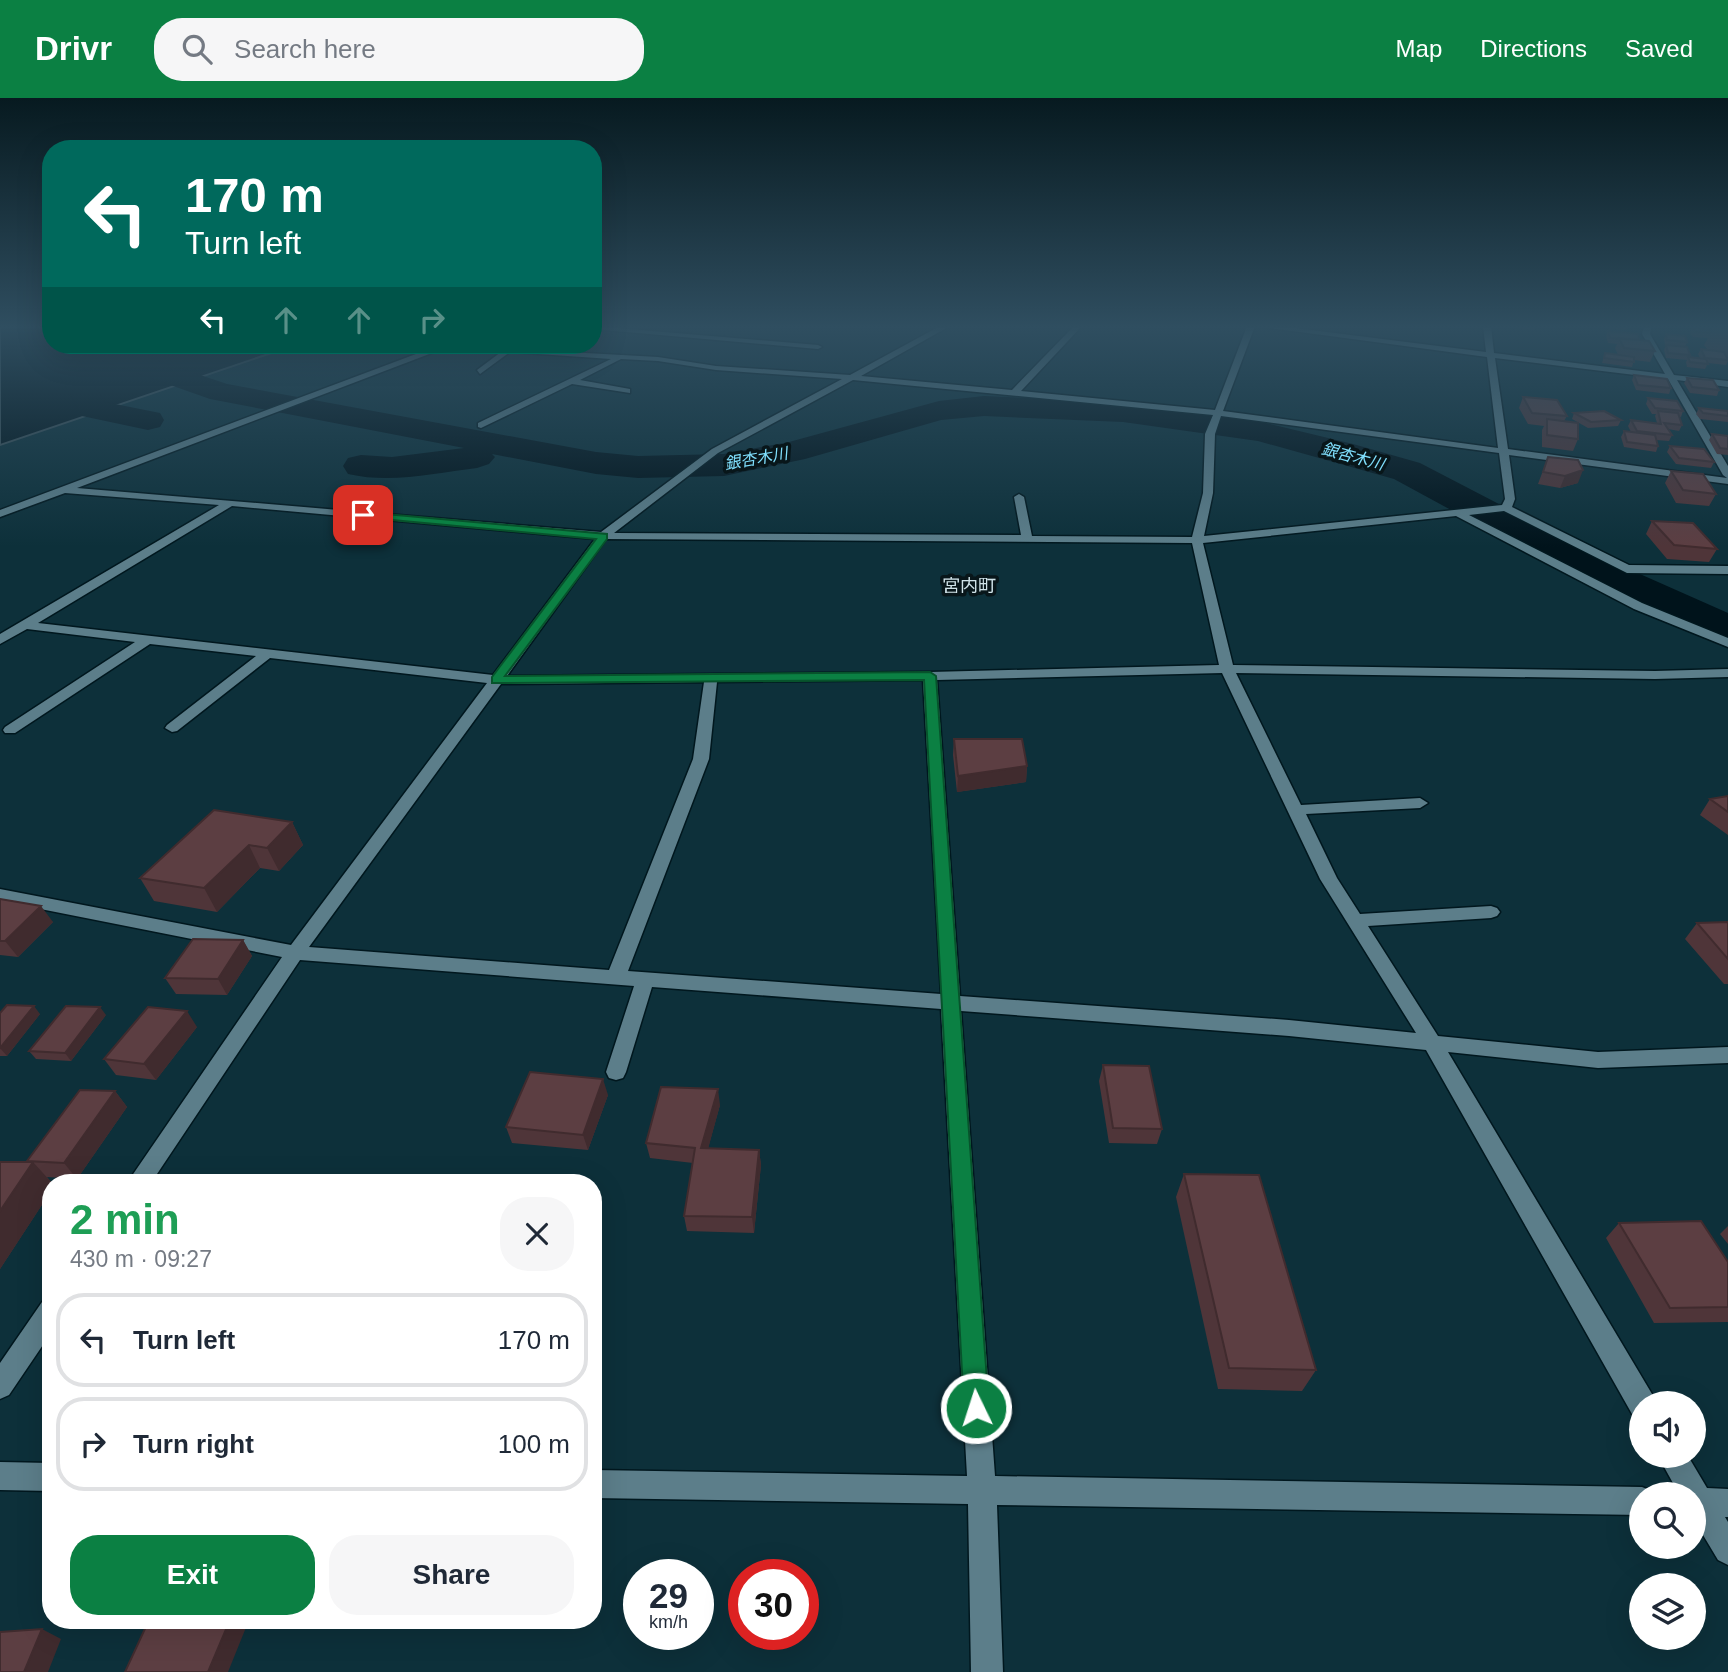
<!DOCTYPE html>
<meta charset="utf-8">
<style>
:root{--surface:#fff;--page:#f6f6f7;--text:#1f2937;--muted:#747a83;--line:#e0e1e3;--accent:#0b8043}
body{margin:0;font-family:Helvetica,"Noto Sans JP",sans-serif;background:var(--page);color:var(--text);height:100vh;display:flex;flex-direction:column;font-size:26px;white-space:nowrap}
*{box-sizing:border-box;margin:0}
p{font-size:23px;color:var(--muted)}
.icon{flex:none;width:38px;height:38px;fill:none;stroke:currentColor;stroke-width:2;stroke-linecap:round;stroke-linejoin:round}
.map{position:relative;flex:1;overflow:hidden}
.panel{position:absolute;left:42px;top:1076px;width:560px;height:455px;display:flex;flex-direction:column;background:var(--surface);border-radius:28px;box-shadow:0 7px 28px #0002}
.panel>*{flex:none}
.top-card{position:absolute;left:42px;top:42px;width:560px;height:214px;border-radius:28px;box-shadow:0 7px 28px #0002;background:#00695c;color:#fff;overflow:hidden}
.fabs{position:absolute;left:1629px;top:1293px;display:grid;gap:14px}
.fabs a{display:grid;place-items:center;width:77px;height:77px;border-radius:50%;background:var(--surface);box-shadow:0 7px 28px #0002;font-size:35px}
.speed{position:absolute;left:623px;top:1461px;display:flex;gap:14px;font-size:35px;font-weight:700;text-align:center}
.speed>*{display:grid;place-content:center;width:91px;height:91px;border-radius:50%;background:var(--surface);box-shadow:0 7px 28px #0002;line-height:1}
.speed small{font-size:18px;font-weight:400}
.speed .limit{border:10px solid #d22;background:#fff;color:#111}
.pin{position:absolute;display:grid;place-items:center;width:60px;height:60px;color:#fff;margin:-30px;border-radius:14px;box-shadow:0 4px 10px #0006}
.me{position:absolute;width:77px;margin:-38px;rotate:356deg;stroke-linejoin:round;filter:drop-shadow(0 0 5px #0008)}
.turn{display:flex;align-items:center;gap:24px;height:147px;padding:0 28px;font-size:32px}
.turn .icon{width:91px;height:91px;stroke-width:2.5}
.turn b{display:block;font-size:49px;line-height:60px}
.lanes{display:flex;align-items:center;height:66px;padding:0 28px;background:#0003;justify-content:center;gap:35px;direction:ltr}
.lanes .off{opacity:.35}
.round{display:grid;place-items:center;flex:none;width:74px;height:74px;border-radius:28px;background:var(--page)}
.summary{display:flex;align-items:center;justify-content:space-between;height:119px;padding:0 28px}
h1{font-size:42px;font-weight:800;line-height:52px;color:#1e9e55}
.action{display:flex;gap:14px;margin-top:auto;padding:14px 28px}
.action a{flex:1;height:80px;border-radius:28px;background:var(--accent);color:#fff;font-size:28px;font-weight:800;line-height:80px;text-align:center}
.action a+a{background:var(--page);color:var(--text)}
ul{padding:0;list-style:none}
li{display:flex;align-items:center;gap:21px;height:94px;margin:0 14px 10px;padding:0 14px;border:4px solid var(--line);border-radius:28px}
li div{flex:1}
li b{display:block;font-size:26px}
li em{font-style:normal}
header{display:flex;align-items:center;gap:42px;box-sizing:border-box;height:98px;padding:0 35px;background:var(--accent);color:#fff}
header strong{font-size:33px}
nav{display:flex;gap:38px;margin-inline-start:auto;font-size:24px}
.search{width:490px;height:63px;background:var(--page);display:flex;align-items:center;gap:18px;box-sizing:border-box;padding:0 24px;border-radius:28px;color:var(--muted);font-size:26px}
.map>svg:first-child{display:block}
</style>
<header>
<strong>Drivr</strong>
<div class="search"><svg class="icon" aria-label="search" viewBox="0 0 24 24"><circle cx="10" cy="10" r="6"/><path d="M15 15l6 6"/></svg>Search here</div>
<nav><a>Map</a><a>Directions</a><a>Saved</a></nav>
</header>
<div class="map">
<svg width="1728" height="1574" viewBox="0 0 1728 1574">
<rect width="100%" height="100%" fill="#0d303a"/>
<path fill="#00131b" stroke="#3e5159" stroke-width="2" d="M 0,228 L 51,228 L 51,247 L 295,247 L 0,347 Z"/>
<g fill="none" stroke-linecap="round" stroke-linejoin="round">
<path fill="#00131b" fill-rule="evenodd" d="M 51,240 L 51,247 L 70,247 L 105,304 L 160,315 L 164,322 L 160,329 L 148,332 L 82,318 L 42,247 Z
M 70,247 L 111,247 L 227,286 L 596,354 L 638,358 L 724,356 L 789,344 L 939,303 L 984,298 L 1123,304 L 1258,323 L 1353,346 L 1420,365 L 1597,457 L 1728,515 L 1728,546 L 1712,542 L 1567,475 L 1394,381 L 1258,343 L 1123,324 L 984,318 L 941,322 L 805,361 L 724,378 L 638,380 L 596,376 L 492,356 L 495,359 L 489,366 L 477,370 C 435,375 391,386 348,376 L 343,368 L 348,360 L 361,357 L 392,359 L 464,350 L 210,301 L 74,253 Z"/>
<g stroke="#00171e" stroke-width="3">
<path id="minor" d="M 593,228 L 818,247 L 822,249 L 818,251 L 593,231 Z
M 940,228 L 950,228 L 861,278 L 1012,292 L 1074,228 L 1082,228 L 1021,293 L 1215,312 L 1247,228 L 1255,228 L 1223,313 L 1498,350 L 1487,259 L 1255,228 L 1279,228 L 1486,254 L 1483,228 L 1491,228 L 1494,255 L 1665,276 L 1642,236 L 1644,228 L 1652,228 L 1650,236 L 1674,277 L 1728,283 L 1728,289 L 1677,282 L 1728,368 L 1728,386 L 1509,357 L 1515,401 L 1512,409 L 1629,467 L 1728,468 L 1728,476 L 1627,475 L 1504,413 L 1469,417 L 1642,505 L 1728,540 L 1728,549 L 1634,511 L 1456,418 L 1203,445 L 1233,567 L 1655,573 L 1728,571 L 1728,579 L 1655,581 L 1236,575 L 1301,707 L 1420,700 L 1428,705 L 1420,710 L 1306,716 L 1337,780 L 1360,816 L 1491,808 L 1497,810 L 1500,814 L 1497,818 L 1491,820 L 1368,828 L 1438,938 L 1598,954 L 1728,949 L 1728,965 L 1598,970 L 1448,954 L 1652,1296 L 1655,1306 L 1642,1306 L 1642,1319 L 1632,1316 L 1426,952 L 1289,938 L 961,913 L 995,1378 L 1642,1389 L 1652,1393 L 1654,1396 L 1642,1396 L 1642,1417 L 997,1407 L 1003,1574 L 971,1574 L 968,1406 L 593,1400 L 593,1372 L 967,1378 L 941,911 L 652,889 L 626,974 L 623,980 L 616,982 L 609,980 L 606,974 L 634,888 L 300,862 L 151,1085 L 127,1085 L 282,859 L 0,803 L 0,791 L 291,847 L 487,585 L 270,560 L 177,633 L 172,634 L 165,630 L 167,627 L 256,558 L 150,546 L 15,635 L 5,635 L 3,632 L 5,629 L 135,544 L 27,531 L 0,546 L 0,536 L 219,407 L 65,395 L 0,419 L 0,412 L 440,247 L 658,259 L 716,268 L 850,277 ZM 445,250 L 501,254 L 477,272 L 480,276 L 510,254 L 611,261 L 478,325 L 478,329 L 481,330 L 572,286 L 630,295 L 630,291 L 580,282 L 621,261 L 658,263 L 716,272 L 842,281 L 712,351 L 601,434 L 77,390 ZM 1495,260 L 1668,281 L 1723,377 L 1727,380 L 1508,351 ZM 853,282 L 1213,317 L 1205,336 L 1203,395 L 1192,439 L 1032,438 L 1024,399 L 1019,396 L 1014,399 L 1021,437 L 614,435 L 718,355 ZM 1221,318 L 1499,355 L 1505,401 L 1502,407 L 1204,438 L 1213,395 L 1215,336 ZM 232,408 L 595,441 L 493,577 L 38,525 ZM 606,441 L 1192,445 L 1219,567 L 930,574 L 507,578 ZM 1222,575 L 1320,781 L 1416,935 L 1289,922 L 960,898 L 937,582 ZM 923,582 L 941,896 L 628,873 L 709,661 L 717,584 ZM 704,584 L 693,661 L 609,872 L 309,849 L 501,586 Z
M 51,1201 L 51,1235 L 9,1297 L 0,1301 L 0,1265 L 42,1204 Z
M 1658,1358 L 1688,1358 L 1707,1390 L 1728,1391 L 1728,1419 L 1725,1419 L 1728,1424 L 1728,1467 L 1718,1462 L 1694,1422 L 1694,1396 L 1679,1396 Z
M 0,1364 L 51,1365 L 51,1393 L 0,1392 Z"/>
</g>
<use href="#minor" fill="#5c7e8a" fill-rule="evenodd"/>
</g>
<path fill="#4f3539" d="M 1514,228 L 1536,228 L 1534,232 L 1514,230 Z
M 1608,228 L 1627,228 L 1626,232 L 1608,230 Z
M 1713,228 L 1728,228 L 1728,259 L 1727,259 L 1728,263 L 1726,267 L 1708,265 L 1705,271 L 1687,269 L 1686,264 L 1687,262 L 1666,260 L 1664,252 L 1666,247 L 1665,247 L 1664,241 L 1666,236 L 1687,244 L 1685,249 L 1690,257 L 1689,259 L 1700,260 L 1698,256 L 1701,251 L 1708,252 L 1704,247 L 1708,240 L 1693,239 L 1690,235 L 1692,230 L 1711,234 Z
M 1608,233 L 1639,242 L 1655,253 L 1650,264 L 1634,262 L 1632,269 L 1602,265 L 1605,255 L 1618,257 L 1615,250 L 1617,246 L 1608,245 L 1606,238 Z
M 1634,277 L 1671,290 L 1669,296 L 1636,292 L 1632,282 Z
M 1687,280 L 1719,292 L 1717,298 L 1690,295 L 1684,285 Z
M 1523,299 L 1567,318 L 1564,323 L 1578,341 L 1573,353 L 1542,349 L 1542,332 L 1544,328 L 1528,326 L 1519,310 Z
M 1648,300 L 1683,313 L 1681,319 L 1679,319 L 1682,327 L 1679,333 L 1668,331 L 1672,337 L 1669,343 L 1656,342 L 1658,348 L 1656,354 L 1624,349 L 1621,339 L 1624,333 L 1631,334 L 1628,328 L 1631,322 L 1657,325 L 1655,318 L 1656,316 L 1652,316 L 1646,306 Z
M 1699,310 L 1728,313 L 1728,324 L 1700,321 L 1696,316 Z
M 1574,315 L 1621,322 L 1618,328 L 1588,330 L 1572,321 Z
M 1712,336 L 1728,338 L 1728,357 L 1717,356 L 1709,342 Z
M 1670,348 L 1714,364 L 1711,370 L 1676,366 L 1667,354 Z
M 1548,359 L 1578,385 L 1560,390 L 1538,386 Z
M 1671,373 L 1716,396 L 1709,408 L 1676,405 L 1665,385 Z
M 1652,423 L 1717,451 L 1709,464 L 1667,461 L 1646,436 Z
M 954,641 L 1027,668 L 1026,684 L 957,694 L 953,657 Z
M 1728,698 L 1728,737 L 1700,717 L 1710,701 Z
M 292,724 L 303,747 L 279,773 L 260,770 L 217,814 L 154,803 L 140,780 Z
M 0,801 L 53,824 L 18,859 L 0,857 Z
M 1728,824 L 1728,886 L 1724,886 L 1685,841 L 1697,825 Z
M 243,842 L 252,858 L 227,897 L 176,896 L 165,880 Z
M 0,915 L 40,916 L 7,958 L 0,958 Z
M 106,917 L 71,963 L 36,961 L 29,953 Z
M 197,929 L 156,982 L 116,977 L 104,961 Z
M 1103,967 L 1162,1031 L 1157,1046 L 1109,1045 L 1099,983 Z
M 115,993 L 127,1009 L 77,1081 L 47,1079 L 52,1085 L 51,1085 L 51,1093 L 0,1171 L 0,1064 L 28,1064 Z
M 608,997 L 588,1052 L 512,1045 L 506,1029 Z
M 720,1007 L 708,1050 L 759,1052 L 761,1067 L 754,1135 L 687,1133 L 684,1118 L 693,1065 L 650,1060 L 646,1045 Z
M 1184,1076 L 1316,1272 L 1302,1293 L 1218,1291 L 1176,1099 Z
M 1619,1125 L 1728,1164 L 1728,1224 L 1654,1225 L 1606,1140 Z
M 1728,1128 L 1728,1146 L 1720,1136 Z"/>
<path fill="#402b2e" d="M 1583,372 L 1578,385 L 1560,390 L 1565,378 Z
M 1027,668 L 1026,684 L 957,694 L 958,678 Z
M 292,724 L 303,747 L 279,773 L 267,750 Z
M 249,747 L 260,770 L 217,814 L 204,790 Z
M 41,808 L 53,824 L 18,859 L 5,843 Z
M 243,842 L 252,858 L 227,897 L 218,881 Z
M 34,908 L 40,916 L 7,958 L 0,950 Z
M 100,909 L 106,917 L 71,963 L 65,955 Z
M 187,913 L 197,929 L 156,982 L 144,966 Z
M 603,981 L 608,997 L 588,1052 L 583,1037 Z
M 718,991 L 720,1007 L 704,1066 L 701,1050 Z
M 115,993 L 127,1009 L 77,1081 L 64,1065 Z
M 759,1052 L 761,1067 L 754,1135 L 752,1119 Z
M 33,1064 L 52,1085 L 51,1085 L 51,1093 L 0,1171 L 0,1113 Z
M 230,1522 L 249,1522 L 228,1574 L 208,1574 Z
M 42,1531 L 61,1541 L 48,1574 L 24,1574 Z"/>
<path fill="#5c3e42" stroke="#402b2e" stroke-width="2" d="M 1692,230 L 1709,231 L 1711,234 L 1710,235 L 1696,234 Z
M 1608,233 L 1638,236 L 1639,242 L 1610,240 Z
M 1666,236 L 1685,238 L 1687,244 L 1667,242 Z
M 1619,240 L 1649,243 L 1655,253 L 1624,250 Z
M 1666,247 L 1687,249 L 1690,257 L 1668,255 Z
M 1701,251 L 1724,254 L 1728,262 L 1705,260 Z
M 1605,255 L 1634,259 L 1634,264 L 1604,260 Z
M 1688,259 L 1706,261 L 1708,266 L 1690,264 Z
M 1634,277 L 1667,281 L 1671,290 L 1638,287 Z
M 1687,280 L 1713,282 L 1719,292 L 1692,289 Z
M 1523,299 L 1557,302 L 1567,318 L 1532,315 Z
M 1648,300 L 1677,303 L 1683,313 L 1655,310 Z
M 1699,310 L 1728,313 L 1728,318 L 1703,315 Z
M 1604,313 L 1621,322 L 1591,324 L 1574,315 Z
M 1658,313 L 1678,315 L 1682,327 L 1664,325 L 1672,337 L 1637,333 L 1631,322 L 1661,326 Z
M 1547,321 L 1578,325 L 1578,341 L 1547,337 Z
M 1624,333 L 1655,337 L 1658,348 L 1627,344 Z
M 1712,336 L 1728,338 L 1728,351 L 1720,350 Z
M 1670,348 L 1704,351 L 1714,364 L 1679,360 Z
M 1548,359 L 1578,362 L 1583,372 L 1565,378 L 1543,374 Z
M 1671,373 L 1703,376 L 1716,396 L 1683,392 Z
M 1652,423 L 1693,425 L 1717,451 L 1674,447 Z
M 954,641 L 1022,641 L 1027,668 L 958,678 Z
M 1728,698 L 1728,714 L 1710,701 Z
M 214,712 L 292,724 L 267,750 L 249,747 L 204,790 L 140,780 Z
M 0,801 L 41,808 L 5,843 L 0,843 Z
M 1728,824 L 1728,861 L 1697,825 Z
M 193,841 L 243,842 L 218,881 L 165,880 Z
M 7,907 L 34,908 L 0,950 L 0,915 Z
M 66,908 L 100,909 L 65,955 L 29,953 Z
M 148,909 L 187,913 L 144,966 L 104,961 Z
M 1103,967 L 1149,968 L 1162,1031 L 1113,1030 Z
M 530,974 L 603,981 L 583,1037 L 506,1029 Z
M 661,989 L 718,991 L 701,1050 L 759,1052 L 752,1119 L 684,1118 L 695,1050 L 646,1045 Z
M 80,992 L 115,993 L 64,1065 L 27,1063 Z
M 0,1064 L 33,1064 L 0,1113 Z
M 1184,1076 L 1259,1077 L 1316,1272 L 1229,1270 Z
M 500,1079 L 540,1082 L 539,1085 L 498,1085 Z
M 1701,1123 L 1728,1164 L 1728,1209 L 1670,1210 L 1619,1125 Z
M 149,1522 L 230,1522 L 208,1574 L 125,1574 Z
M 42,1531 L 24,1574 L 0,1574 L 0,1534 Z"/>
<linearGradient id="sky" x2="0" y2="1"><stop stop-color="#071a20"/><stop offset="0.51" stop-color="#2f4e60"/><stop offset="1" stop-color="#2f4e60" stop-opacity="0"/></linearGradient>
<rect width="1728" height="449" fill="url(#sky)"/>
<path fill="#0b8043" stroke="#07532c" stroke-width="2" d="M 363,414 L 607,436 L 607,441 L 505,578 L 930,574 L 936,578 L 989,1310 L 985,1319 L 976,1323 L 968,1319 L 964,1310 L 924,582 L 492,585 L 492,579 L 596,441 L 360,419 L 360,415 Z"/>
<g text-anchor="middle" stroke-width="7" stroke-linejoin="round" paint-order="stroke">
<g font-size="16" font-style="italic" fill="#80e0fe" stroke="#08161a">
<text transform="translate(1353 358) rotate(15)" y="6">銀杏木川</text>
<text transform="translate(756 360) rotate(-10)" y="6">銀杏木川</text>
</g>
<g font-size="18" fill="#d0e3e9" stroke="#08161a">
<text x="969" y="494">宮内町</text>
</g>
</g>
</svg>
<div class="fabs">
<a><svg class="icon" aria-label="sound" viewBox="0 0 24 24"><path d="M4 9h4l5-4v14l-5-4H4zM17 9q2 3 0 6"/></svg></a>
<a><svg class="icon" aria-label="search" viewBox="0 0 24 24"><circle cx="10" cy="10" r="6"/><path d="M15 15l6 6"/></svg></a>
<a><svg class="icon" aria-label="layers" viewBox="0 0 24 24"><path d="M12 4l9 5-9 5-9-5zM3 14l9 5 9-5"/></svg></a>
</div>
<div class="speed"><div>29<small>km/h</small></div><div class="limit">30</div></div>
<div class="pin" style="left:363px;top:417px;background:#d93025"><svg class="icon" aria-label="arrive" viewBox="0 0 24 24"><path d="M6 21V4h12l-3 4 3 4H6"/></svg></div>
<svg class="me" style="left:976px;top:1310px" viewBox="-20 -20 40 40"><circle r="17" fill="#0b8043" stroke="#fff" stroke-width="3"/><path d="M0-11L8 9 0 5-8 9z" fill="#fff"/></svg>
<div class="top-card">
<div class="turn"><svg class="icon" aria-label="left" viewBox="0 0 24 24"><path d="M17 20v-9H6M10 6l-5 5 5 5"/></svg><div><b>170 m</b>Turn left</div></div>
<div class="lanes"><svg class="icon" aria-label="left" viewBox="0 0 24 24"><path d="M17 20v-9H6M10 6l-5 5 5 5"/></svg><svg class="icon off" aria-label="ahead" viewBox="0 0 24 24"><path d="M12 20V5M6 11l6-6 6 6"/></svg><svg class="icon off" aria-label="ahead" viewBox="0 0 24 24"><path d="M12 20V5M6 11l6-6 6 6"/></svg><svg class="icon off" aria-label="right" viewBox="0 0 24 24"><path d="M7 20v-9h11M14 6l5 5-5 5"/></svg></div>
</div>
<section class="panel">
<div class="summary"><div><h1>2 min</h1><p>430 m · 09:27</p></div><a class="round"><svg class="icon" aria-label="close" viewBox="0 0 24 24"><path d="M6 6l12 12M18 6L6 18"/></svg></a></div>
<ul>
<li><svg class="icon" aria-label="left" viewBox="0 0 24 24"><path d="M17 20v-9H6M10 6l-5 5 5 5"/></svg><div><b>Turn left</b></div><em>170 m</em></li>
<li><svg class="icon" aria-label="right" viewBox="0 0 24 24"><path d="M7 20v-9h11M14 6l5 5-5 5"/></svg><div><b>Turn right</b></div><em>100 m</em></li>
</ul>
<div class="action"><a>Exit</a><a>Share</a></div>
</section>
</div>
